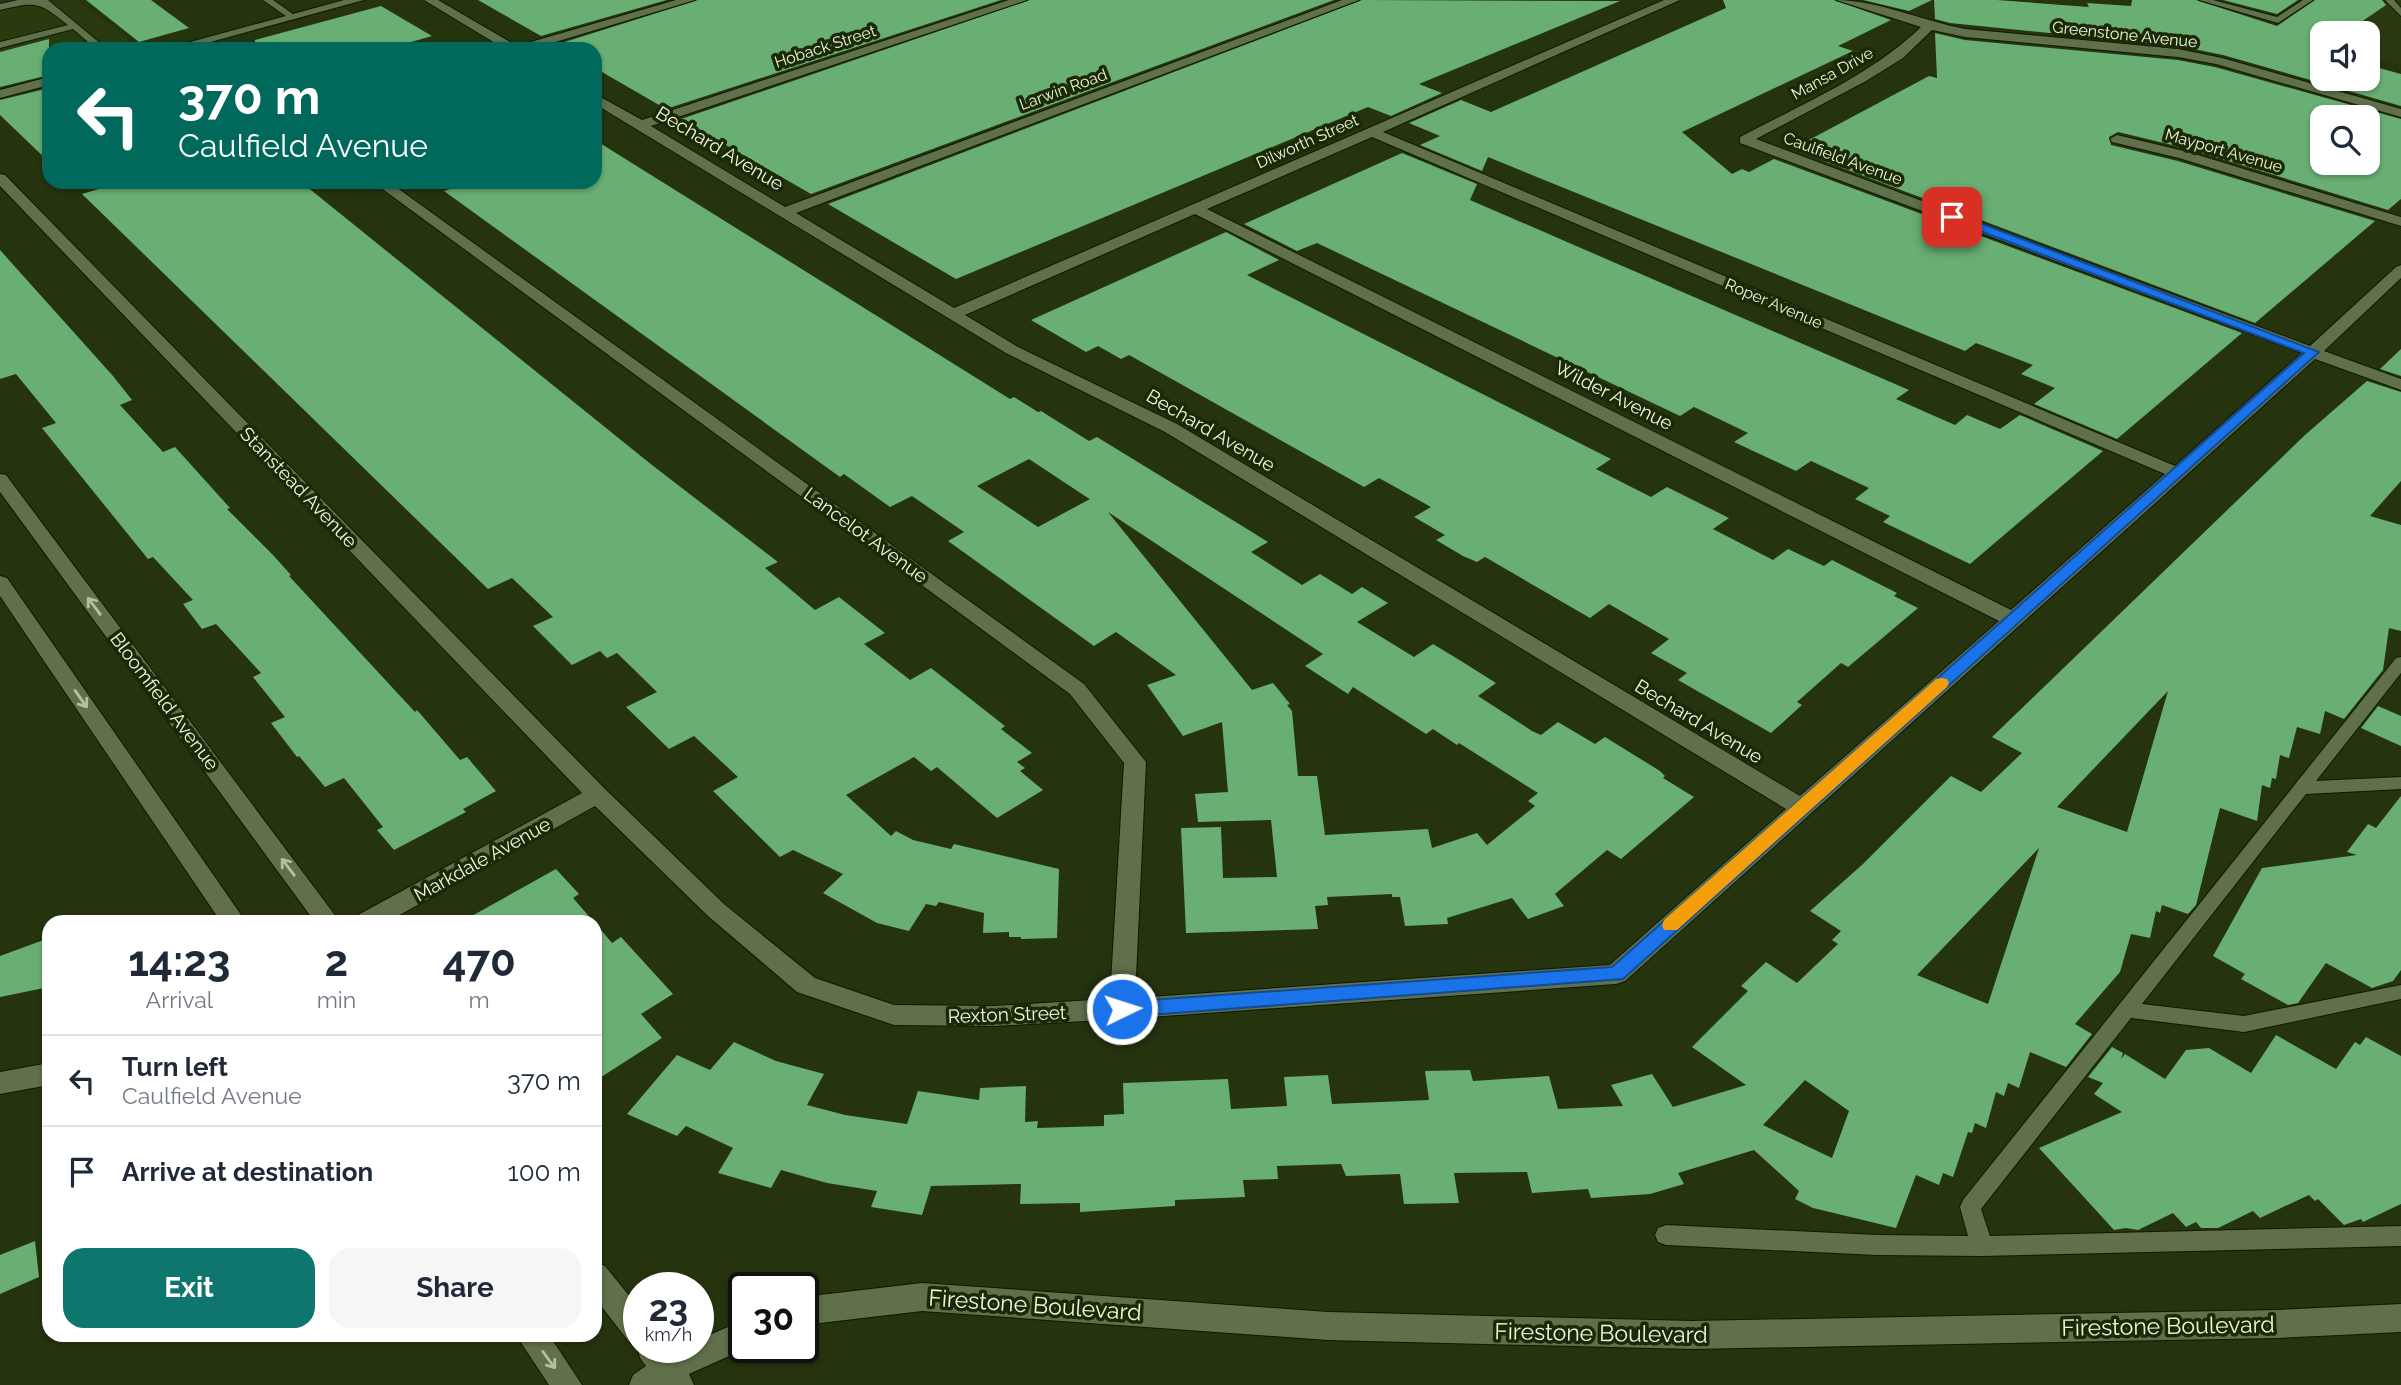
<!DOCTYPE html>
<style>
:root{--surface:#fff;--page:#f6f6f7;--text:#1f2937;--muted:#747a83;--line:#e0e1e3;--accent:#0f766e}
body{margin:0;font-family:Raleway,sans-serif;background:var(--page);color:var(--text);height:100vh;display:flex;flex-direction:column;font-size:26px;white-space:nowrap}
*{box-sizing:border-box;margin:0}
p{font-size:23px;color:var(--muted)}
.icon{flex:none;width:38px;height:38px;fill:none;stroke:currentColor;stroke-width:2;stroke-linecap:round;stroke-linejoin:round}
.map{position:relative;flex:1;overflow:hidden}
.sheet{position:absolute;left:42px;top:915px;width:560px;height:427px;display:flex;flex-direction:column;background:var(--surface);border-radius:21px;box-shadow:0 2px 5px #0004}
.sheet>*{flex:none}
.hud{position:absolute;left:42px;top:42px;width:560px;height:147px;border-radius:21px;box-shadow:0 2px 5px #0004;background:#00695c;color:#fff;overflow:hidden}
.tools{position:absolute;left:2310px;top:21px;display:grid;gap:14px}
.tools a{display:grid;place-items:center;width:70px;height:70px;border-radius:14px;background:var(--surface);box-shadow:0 2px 5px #0004;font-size:35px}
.speed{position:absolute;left:623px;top:1272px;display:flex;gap:14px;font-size:35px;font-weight:700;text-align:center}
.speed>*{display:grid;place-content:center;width:91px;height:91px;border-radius:50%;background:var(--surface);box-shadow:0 2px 5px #0004;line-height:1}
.speed small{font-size:18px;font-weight:400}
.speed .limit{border:4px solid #111;border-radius:10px;background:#fff;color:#111}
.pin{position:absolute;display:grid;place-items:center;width:60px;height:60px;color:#fff;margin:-30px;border-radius:14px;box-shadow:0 4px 10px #0006}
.me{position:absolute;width:77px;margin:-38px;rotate:86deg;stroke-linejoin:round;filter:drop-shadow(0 0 5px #0008)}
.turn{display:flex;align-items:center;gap:24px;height:147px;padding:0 21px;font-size:32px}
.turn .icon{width:91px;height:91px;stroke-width:2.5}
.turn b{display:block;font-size:49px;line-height:60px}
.eta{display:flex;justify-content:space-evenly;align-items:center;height:119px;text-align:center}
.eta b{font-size:42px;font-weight:700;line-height:49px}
.action{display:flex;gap:14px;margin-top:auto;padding:14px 21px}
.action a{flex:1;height:80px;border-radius:21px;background:var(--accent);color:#fff;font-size:28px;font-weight:700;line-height:80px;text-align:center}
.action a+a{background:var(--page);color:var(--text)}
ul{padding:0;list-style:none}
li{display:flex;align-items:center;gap:21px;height:91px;padding:0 21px;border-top:2px solid var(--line)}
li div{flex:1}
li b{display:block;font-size:26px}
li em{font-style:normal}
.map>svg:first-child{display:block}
</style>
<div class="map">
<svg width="2401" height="1385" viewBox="0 0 2401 1385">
<rect width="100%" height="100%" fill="#25330f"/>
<path fill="#2a3a0e" d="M 0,0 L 77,0 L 137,46 L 127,49 L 49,49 L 0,82 Z
M 2349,0 L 2401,0 L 2401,65 L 2368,56 L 2368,33 L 2322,33 L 2322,43 L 2295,36 Z"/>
<path fill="#69ae73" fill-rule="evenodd" d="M 86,0 L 151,0 L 189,28 L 139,42 Z
M 478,0 L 667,0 L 541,36 Z
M 698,0 L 1001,0 L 666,109 L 595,68 L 595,49 L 562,49 L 555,45 Z
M 1030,0 L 1334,0 L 811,194 L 681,119 Z
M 1362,0 L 1620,1 L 1419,84 L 1442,93 L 1391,116 L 1368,107 L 956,279 L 828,204 Z
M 1723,0 L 1834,0 L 1891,20 L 1838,46 L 1853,51 L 1682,132 L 1732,174 L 1742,169 L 1749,172 L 1774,159 L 2242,333 L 2117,439 L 2034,404 L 2055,388 L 2021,374 L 2033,365 L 1976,343 L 1965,351 L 1488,157 L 1482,171 L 1420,145 L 1440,136 L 1409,123 L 1461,100 L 1491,112 L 1726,8 Z
M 1863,0 L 1932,0 L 1909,11 Z
M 1934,0 L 1997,0 L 2089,7 L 2087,3 L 2131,6 L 2132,0 L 2196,0 L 2277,26 L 2315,0 L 2382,0 L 2386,5 L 2345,33 L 2322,33 L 2322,49 L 2319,51 L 2322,52 L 2322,79 L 2368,79 L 2368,65 L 2401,74 L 2401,106 L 2223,55 L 2179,46 L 1950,23 L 1935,19 Z
M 2223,0 L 2298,0 L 2277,14 Z
M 381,6 L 432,36 L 387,49 L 256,49 L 255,40 Z
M 1935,33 L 1965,40 L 2178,60 L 2215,67 L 2401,119 L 2401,199 L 2388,210 L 2189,149 L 2118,132 L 2109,137 L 2111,145 L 2178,161 L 2375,221 L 2255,323 L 1792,149 L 1929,76 L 1937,78 ZM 2322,117 L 2368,117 L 2368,163 L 2322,163 Z
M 49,39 L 49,75 L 0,87 L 0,52 Z
M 49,88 L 49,162 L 0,115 L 0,100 Z
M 595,140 L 1010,399 L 1014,397 L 1038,412 L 1041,411 L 1089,441 L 1097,437 L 1239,524 L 1268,542 L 1251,552 L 1302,585 L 1320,574 L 1352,594 L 1362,587 L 1388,603 L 1357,622 L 1414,657 L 1433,644 L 1461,661 L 1496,683 L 1478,696 L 1532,731 L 1541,735 L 1558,722 L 1595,744 L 1605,737 L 1660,771 L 1665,776 L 1663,778 L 1694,797 L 1621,859 L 1607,850 L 1555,894 L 1564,906 L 1528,919 L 1512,898 L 1447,918 L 1448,924 L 1405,926 L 1400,897 L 1392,897 L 1392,894 L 1327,897 L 1328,905 L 1315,906 L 1318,929 L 1186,933 L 1181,828 L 1221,827 L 1223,878 L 1277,877 L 1271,820 L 1198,822 L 1195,794 L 1228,792 L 1222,722 L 1183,736 L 1147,685 L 1176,675 L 1116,632 L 1094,646 L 948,541 L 964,532 L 912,496 L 890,507 L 844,474 L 840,477 L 444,191 L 471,182 L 595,182 ZM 1029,459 L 1088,498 L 1090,499 L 1038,527 L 977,486 ZM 1108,512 L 1323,654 L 1305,666 L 1348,694 L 1353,687 L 1426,734 L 1433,729 L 1457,745 L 1459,743 L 1538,793 L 1528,801 L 1535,806 L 1487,845 L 1477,833 L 1432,848 L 1428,829 L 1325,835 L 1317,776 L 1298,776 L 1292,711 L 1287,705 L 1290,704 L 1273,683 L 1252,690 Z
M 1402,153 L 1477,184 L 1470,200 L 1909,390 L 1896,399 L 1955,425 L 1967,415 L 2000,429 L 2020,415 L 2103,451 L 1970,564 L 1883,522 L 1890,516 L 1855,499 L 1869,488 L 1811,461 L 1796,471 L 1734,442 L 1748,433 L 1694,407 L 1680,416 L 1317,243 L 1297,251 L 1244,224 Z
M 122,182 L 301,182 L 652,465 L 778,562 L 765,568 L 815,610 L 839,597 L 885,633 L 864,644 L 910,680 L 931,668 L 1005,726 L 1001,729 L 1032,753 L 1017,762 L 1025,768 L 1020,771 L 1043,790 L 997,818 L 937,767 L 931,771 L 914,757 L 846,795 L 891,836 L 896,831 L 913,840 L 951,849 L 954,844 L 1059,869 L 1057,938 L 1021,939 L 1021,937 L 1009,937 L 1009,932 L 983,933 L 984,913 L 939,902 L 936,906 L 926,904 L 909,931 L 877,923 L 823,893 L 843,874 L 793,850 L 780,857 L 713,791 L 738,777 L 694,736 L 669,749 L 626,707 L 657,692 L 617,653 L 607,658 L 600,651 L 572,665 L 533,626 L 553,617 L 512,578 L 488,589 L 82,194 Z
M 1226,232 L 1279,260 L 1247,275 L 1611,459 L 1596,469 L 1651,497 L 1667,487 L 1729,518 L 1713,529 L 1773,560 L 1788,549 L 1824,566 L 1832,560 L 1897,593 L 1894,596 L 1918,608 L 1848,667 L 1841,663 L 1797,702 L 1802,705 L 1771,733 L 1678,680 L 1687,673 L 1651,653 L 1669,639 L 1609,604 L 1590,618 L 1485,557 L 1477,562 L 1463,556 L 1436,540 L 1445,535 L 1414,517 L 1431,507 L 1379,478 L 1364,487 L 1129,355 L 1121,359 L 1098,346 L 1086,352 L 1031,320 Z
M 0,250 L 113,376 L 132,400 L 120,405 L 163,452 L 175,447 L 230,508 L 227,509 L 273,555 L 291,575 L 289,576 L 415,712 L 417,710 L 460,760 L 467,757 L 496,791 L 463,809 L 466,812 L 394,850 L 377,830 L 383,827 L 344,778 L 325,787 L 299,756 L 297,757 L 271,723 L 285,717 L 253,677 L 261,673 L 216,624 L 202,629 L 183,604 L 193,600 L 153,557 L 148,559 L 42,428 L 56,423 L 16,374 L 0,379 Z
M 2401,349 L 2401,376 L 2380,369 Z
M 2367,381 L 2401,392 L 2401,481 L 2370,516 L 2401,525 L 2401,631 L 2389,628 L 2383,670 L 2344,719 L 2325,711 L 2320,734 L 2297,727 L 2289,758 L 2280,755 L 2276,779 L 2272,778 L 2270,788 L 2262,785 L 2257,821 L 2220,808 L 2196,905 L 2188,914 L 2162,905 L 2160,913 L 2156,911 L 2150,938 L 2131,934 L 2120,972 L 2075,1024 L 2092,1034 L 2066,1067 L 2030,1052 L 2019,1088 L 2008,1083 L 2004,1096 L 1996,1092 L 1986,1128 L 1975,1123 L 1972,1133 L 1968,1132 L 1953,1177 L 1943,1173 L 1939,1185 L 1916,1175 L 1896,1228 L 1813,1208 L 1795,1199 L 1799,1191 L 1754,1150 L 1678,1173 L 1684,1184 L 1650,1194 L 1591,1198 L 1588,1189 L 1532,1193 L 1527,1172 L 1454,1173 L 1459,1203 L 1404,1204 L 1400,1174 L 1346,1176 L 1341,1164 L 1277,1166 L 1278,1179 L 1243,1180 L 1245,1197 L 1175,1200 L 1175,1206 L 1080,1212 L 1080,1203 L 1020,1204 L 1021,1184 L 931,1186 L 922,1215 L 871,1207 L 877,1191 L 827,1183 L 781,1170 L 771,1188 L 718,1173 L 733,1148 L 686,1126 L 677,1136 L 627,1114 L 677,1055 L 710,1070 L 734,1042 L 776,1061 L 824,1074 L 807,1105 L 845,1115 L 907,1124 L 918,1091 L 979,1100 L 980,1088 L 1026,1086 L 1025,1122 L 1038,1121 L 1037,1128 L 1104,1126 L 1104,1115 L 1124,1114 L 1123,1083 L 1228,1079 L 1231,1109 L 1287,1106 L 1284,1077 L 1328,1075 L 1332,1104 L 1429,1100 L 1425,1071 L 1470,1070 L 1473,1081 L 1549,1076 L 1558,1109 L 1623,1106 L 1611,1085 L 1652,1074 L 1673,1107 L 1746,1085 L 1692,1047 L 1748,991 L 1741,986 L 1766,962 L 1797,983 L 1838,944 L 1832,940 L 1841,931 L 1810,911 L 1863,864 L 1951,776 L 1981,792 L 2022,753 L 1992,737 L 2305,435 ZM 2168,691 L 2127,832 L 2057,807 ZM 2039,848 L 1988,1004 L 1917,975 ZM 1805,1080 L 1849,1111 L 1832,1158 L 1763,1125 Z
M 2378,706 L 2401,716 L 2401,746 L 2361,728 Z
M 2401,796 L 2401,970 L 2393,981 L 2372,988 L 2326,963 L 2298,1003 L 2288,1005 L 2241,979 L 2245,974 L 2213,956 L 2262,868 L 2357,855 L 2347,852 L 2368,824 L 2376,828 Z
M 556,869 L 579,894 L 573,898 L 594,922 L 461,922 Z
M 595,923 L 612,943 L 621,937 L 673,994 L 641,1014 L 662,1038 L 595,1081 Z
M 49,938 L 49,987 L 0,997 L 0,956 Z
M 2276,1035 L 2336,1069 L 2355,1042 L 2360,1045 L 2366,1037 L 2401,1056 L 2401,1204 L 2363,1222 L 2361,1219 L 2344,1225 L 2318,1199 L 2315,1201 L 2309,1195 L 2260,1218 L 2253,1211 L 2218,1228 L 2201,1228 L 2196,1222 L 2186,1227 L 2173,1213 L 2138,1230 L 2126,1228 L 2114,1230 L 2039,1148 L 2122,1112 L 2094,1094 L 2103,1083 L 2088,1077 L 2112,1047 L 2123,1053 L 2121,1059 L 2125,1054 L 2165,1079 L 2186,1050 L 2209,1048 L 2251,1073 Z
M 35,1241 L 39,1277 L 0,1294 L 0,1255 Z"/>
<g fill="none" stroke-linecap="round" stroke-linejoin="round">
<g stroke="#0e1a00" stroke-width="2">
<path id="lane" d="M 18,0 L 48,0 L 107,49 L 96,49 L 73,29 L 0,48 L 0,42 L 68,25 C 39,2 37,1 0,10 L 0,4 Z
M 263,0 L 273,0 L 297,17 L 290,19 Z
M 2199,0 L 2213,0 L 2277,17 L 2303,0 L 2313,0 L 2278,23 Z
M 2385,0 L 2394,0 L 2401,8 L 2401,16 Z
M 2401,657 L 2401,673 L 2316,781 L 2401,777 L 2401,789 L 2306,794 L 2142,1004 L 2244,1016 L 2401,985 L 2401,999 L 2244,1032 L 2131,1018 L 1981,1209 L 1990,1236 L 2401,1226 L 2401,1246 L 1982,1256 L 1877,1255 L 1666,1245 L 1658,1242 L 1655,1235 L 1658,1228 L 1666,1225 L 1877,1235 L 1968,1236 L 1960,1207 L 1963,1200 L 2396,658 Z"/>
</g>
<g stroke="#0e1a00" stroke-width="2">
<path id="street" d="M 344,0 L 364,0 L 185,49 L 165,49 Z
M 424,0 L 438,0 L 517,46 L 676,0 L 695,0 L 532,49 L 505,49 Z
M 1009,0 L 1027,0 L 651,126 L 785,207 L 1342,0 L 1359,0 L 796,213 L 954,308 L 1664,0 L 1680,0 L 1383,132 L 2175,466 L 2302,353 L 1740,143 L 1740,137 C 1802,104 1870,76 1921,27 L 1836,0 C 1877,0 1923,21 1965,29 L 2178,49 L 2222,58 L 2401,109 L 2401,117 L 2216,64 L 2178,57 L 1965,37 L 1932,30 L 1903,58 L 1866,81 L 1756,139 L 2310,346 L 2396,267 L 2401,265 L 2401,278 L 2324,351 L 2401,379 L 2401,390 L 2315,359 L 1625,981 L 1616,984 L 1122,1019 L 994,1026 L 894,1025 L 797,992 L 708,916 L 595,806 L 387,922 L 355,922 L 358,915 L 582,793 L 0,186 L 0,174 L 5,175 L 605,789 L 724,904 L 815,978 L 894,1005 L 994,1006 L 1110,999 L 1124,763 L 1070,694 L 373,182 L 389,182 L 1084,684 L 1146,762 L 1135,998 L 1610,965 L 1786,809 L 1165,432 L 1006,353 L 595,104 L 595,94 L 642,120 ZM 1372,137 L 2165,474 L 2011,610 L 1207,209 ZM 1195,214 L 1999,621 L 1800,796 L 1177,424 L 1018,347 L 965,315 Z
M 49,77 L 49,85 L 0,98 L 0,90 Z
M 2117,135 L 2188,152 L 2401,217 L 2401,226 L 2179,158 L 2112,142 L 2110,139 Z
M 49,1063 L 49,1085 L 0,1094 L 0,1072 Z"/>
</g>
<g stroke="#0e1a00" stroke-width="2">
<path id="secondary" d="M 0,474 L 6,475 L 340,922 L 315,922 L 0,492 Z
M 0,576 L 7,578 L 246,922 L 221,922 L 0,596 Z
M 595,1262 L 605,1266 L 639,1308 L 639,1348 L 669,1348 L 672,1352 L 681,1348 L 698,1348 L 698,1340 L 744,1320 L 744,1348 L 747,1348 L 689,1374 L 694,1385 L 629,1385 L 633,1375 L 646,1366 L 640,1358 L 637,1345 L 629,1342 L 595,1298 Z
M 922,1283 L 1328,1312 L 1692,1321 L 2277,1310 L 2401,1304 L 2401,1332 L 2277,1338 L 1692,1349 L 1328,1340 L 922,1311 L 803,1325 L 803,1297 Z
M 516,1335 L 549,1335 L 582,1385 L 549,1385 Z"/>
</g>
<use href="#lane" fill="#60704b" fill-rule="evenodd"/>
<use href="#street" fill="#60704b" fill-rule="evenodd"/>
<use href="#secondary" fill="#60704b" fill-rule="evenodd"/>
</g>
<defs><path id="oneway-shaft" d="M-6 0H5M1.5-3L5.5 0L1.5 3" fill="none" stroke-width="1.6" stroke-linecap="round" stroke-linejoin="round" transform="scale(1.75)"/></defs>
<g stroke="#b3c0a4">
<use href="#oneway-shaft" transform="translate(94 606) rotate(-127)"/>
<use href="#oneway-shaft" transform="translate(81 699) rotate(55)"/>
<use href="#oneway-shaft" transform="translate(288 867) rotate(-127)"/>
<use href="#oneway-shaft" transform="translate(549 1360) rotate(54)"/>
</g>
<path fill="#1a73e8" stroke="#114b97" stroke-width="2" d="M 1948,214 L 1956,214 L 2319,352 L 1623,979 L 1122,1017 L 1115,1015 L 1113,1009 L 1115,1004 L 1122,1002 L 1612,967 L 2304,353 L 1948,219 Z"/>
<path fill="#f59e0b" d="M 1941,678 L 1947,679 L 1949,683 L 1947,687 L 1677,930 L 1664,930 L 1662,925 L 1664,920 L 1936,679 Z"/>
<g text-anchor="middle" stroke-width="7" stroke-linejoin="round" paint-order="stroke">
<g font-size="16" fill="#ebf5e0" stroke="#1b2905">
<text transform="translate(2125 34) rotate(6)" y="6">Greenstone Avenue</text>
<text transform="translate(825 46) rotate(-18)" y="6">Hoback Street</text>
<text transform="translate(1832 73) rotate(-29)" y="6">Mansa Drive</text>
<text transform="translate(1063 89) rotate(-20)" y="6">Larwin Road</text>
<text transform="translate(1307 141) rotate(-24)" y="6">Dilworth Street</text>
<text transform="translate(2224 150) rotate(16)" y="6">Mayport Avenue</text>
<text transform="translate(1843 158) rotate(20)" y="6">Caulfield Avenue</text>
<text transform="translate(1774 303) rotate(23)" y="6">Roper Avenue</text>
</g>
<g font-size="19" fill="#ebf5e0" stroke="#1b2905">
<text transform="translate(720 148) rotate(31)" y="7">Bechard Avenue</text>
<text transform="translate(1614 395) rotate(27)" y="7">Wilder Avenue</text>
<text transform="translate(1211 430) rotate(30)" y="7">Bechard Avenue</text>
<text transform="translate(299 487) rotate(46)" y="7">Stanstead Avenue</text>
<text transform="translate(866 535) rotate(36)" y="7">Lancelot Avenue</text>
<text transform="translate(165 701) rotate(53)" y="7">Bloomfield Avenue</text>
<text transform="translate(1699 721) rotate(31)" y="7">Bechard Avenue</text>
<text transform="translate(482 859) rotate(-29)" y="7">Markdale Avenue</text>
<text transform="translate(1007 1014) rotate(-2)" y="7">Rexton Street</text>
</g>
<g font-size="23" fill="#ebf5e0" stroke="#1b2905">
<text transform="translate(1035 1305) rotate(4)" y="8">Firestone Boulevard</text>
<text transform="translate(2168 1326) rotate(-1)" y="8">Firestone Boulevard</text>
<text transform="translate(1601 1333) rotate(1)" y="8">Firestone Boulevard</text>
</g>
</g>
</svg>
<div class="tools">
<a><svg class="icon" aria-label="sound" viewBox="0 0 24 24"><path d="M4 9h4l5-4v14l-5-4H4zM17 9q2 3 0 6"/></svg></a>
<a><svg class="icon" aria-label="search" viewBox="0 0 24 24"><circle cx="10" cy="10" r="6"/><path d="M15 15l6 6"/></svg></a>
</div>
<div class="speed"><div>23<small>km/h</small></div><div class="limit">30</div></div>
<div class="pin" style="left:1952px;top:217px;background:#d93025"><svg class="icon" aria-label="arrive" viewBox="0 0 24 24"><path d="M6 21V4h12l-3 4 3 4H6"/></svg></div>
<svg class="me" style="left:1122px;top:1009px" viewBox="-20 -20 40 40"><circle r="17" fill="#1a73e8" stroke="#fff" stroke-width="3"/><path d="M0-11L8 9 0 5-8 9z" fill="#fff"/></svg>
<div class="hud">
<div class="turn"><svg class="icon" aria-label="left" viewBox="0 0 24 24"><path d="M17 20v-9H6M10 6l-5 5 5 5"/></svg><div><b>370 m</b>Caulfield Avenue</div></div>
</div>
<section class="sheet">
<div class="eta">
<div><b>14:23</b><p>Arrival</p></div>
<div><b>2</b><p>min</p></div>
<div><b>470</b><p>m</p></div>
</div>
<ul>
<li><svg class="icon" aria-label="left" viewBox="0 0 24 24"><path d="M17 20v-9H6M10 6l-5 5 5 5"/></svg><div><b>Turn left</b><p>Caulfield Avenue</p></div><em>370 m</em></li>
<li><svg class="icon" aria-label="arrive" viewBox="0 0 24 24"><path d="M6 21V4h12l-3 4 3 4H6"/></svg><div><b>Arrive at destination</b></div><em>100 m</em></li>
</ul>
<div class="action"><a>Exit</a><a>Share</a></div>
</section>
</div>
